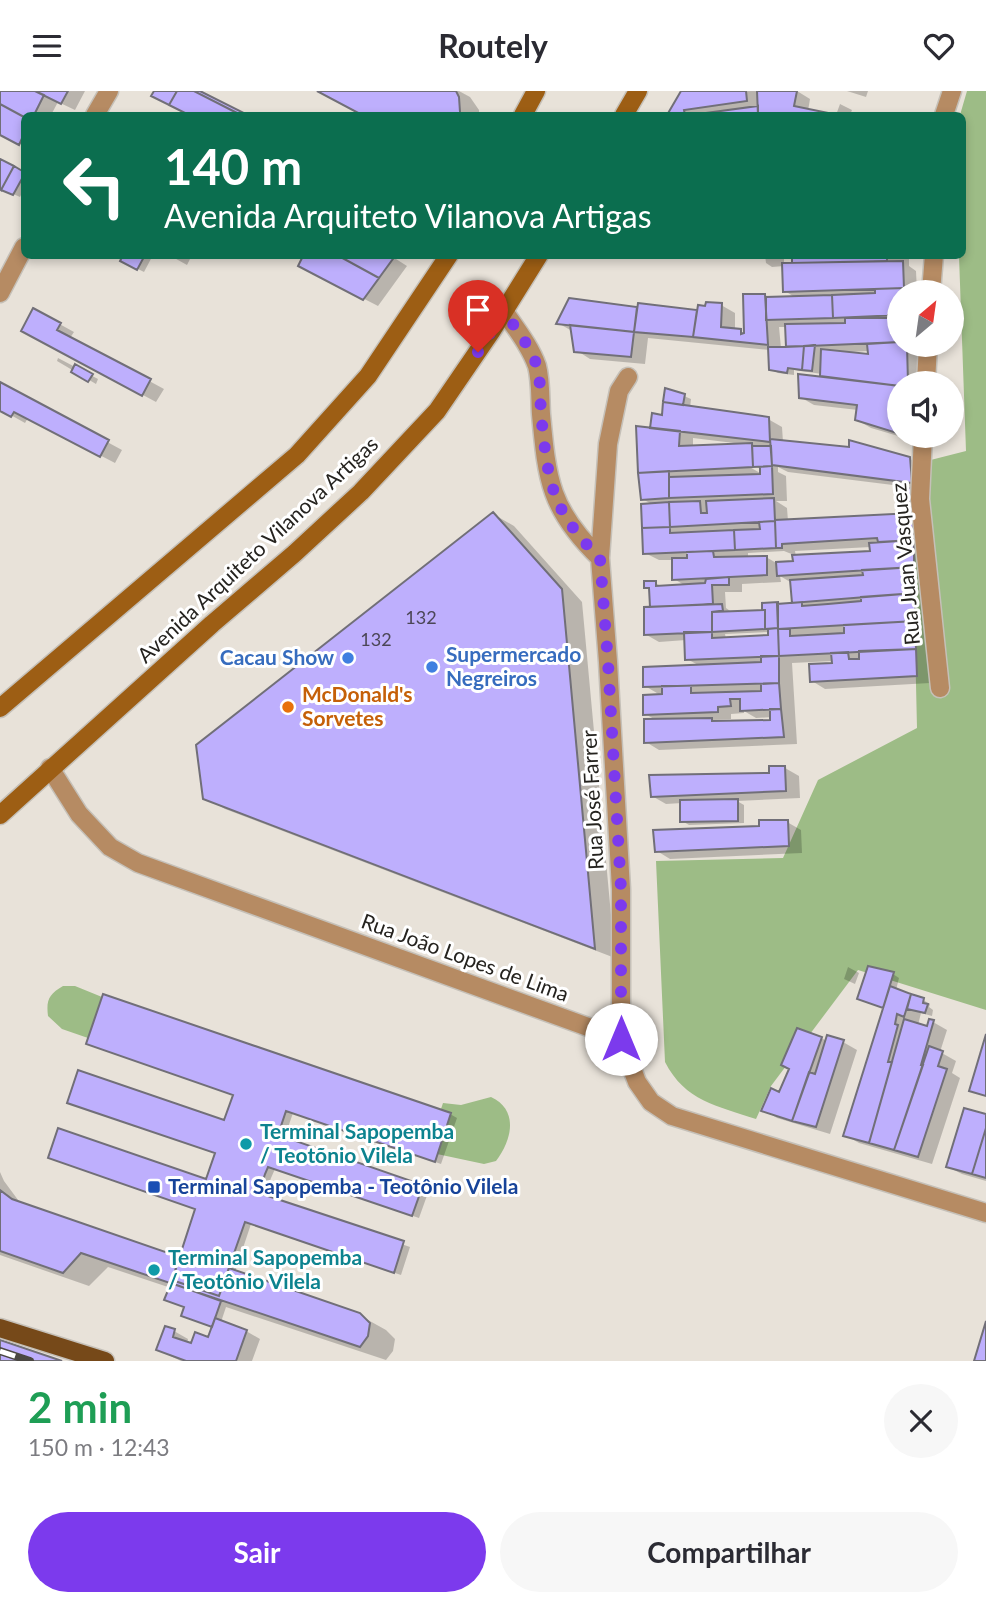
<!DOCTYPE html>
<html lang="pt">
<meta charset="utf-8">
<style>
:root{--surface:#fff;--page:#f7f7f7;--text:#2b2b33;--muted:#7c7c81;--accent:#7c3aed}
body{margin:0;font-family:Lato,sans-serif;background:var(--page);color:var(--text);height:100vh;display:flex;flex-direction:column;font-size:26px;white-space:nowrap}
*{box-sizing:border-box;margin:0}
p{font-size:23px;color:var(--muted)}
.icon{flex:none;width:38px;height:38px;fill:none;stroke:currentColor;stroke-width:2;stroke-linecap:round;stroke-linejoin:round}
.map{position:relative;height:1270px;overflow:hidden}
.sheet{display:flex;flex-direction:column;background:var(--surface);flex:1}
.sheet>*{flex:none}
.top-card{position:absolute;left:21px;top:21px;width:945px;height:147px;border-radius:10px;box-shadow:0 4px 10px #0003;background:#0b6e4f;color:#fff;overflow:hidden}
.needle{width:46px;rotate:29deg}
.buttons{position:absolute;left:887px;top:189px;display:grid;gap:14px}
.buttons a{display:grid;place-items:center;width:77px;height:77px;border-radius:50%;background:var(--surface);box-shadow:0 4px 10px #0003;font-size:35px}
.pin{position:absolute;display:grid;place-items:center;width:60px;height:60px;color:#fff;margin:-72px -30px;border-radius:50% 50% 50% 0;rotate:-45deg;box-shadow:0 0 7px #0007}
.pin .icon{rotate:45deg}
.me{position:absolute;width:77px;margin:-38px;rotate:0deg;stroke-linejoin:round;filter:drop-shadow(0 0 5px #0008)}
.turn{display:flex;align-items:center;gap:24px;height:147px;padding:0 28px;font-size:32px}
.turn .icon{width:91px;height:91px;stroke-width:2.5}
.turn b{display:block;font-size:49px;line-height:60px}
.round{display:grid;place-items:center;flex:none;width:74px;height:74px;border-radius:37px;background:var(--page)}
.head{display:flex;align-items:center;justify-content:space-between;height:119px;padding:0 28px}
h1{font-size:42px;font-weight:700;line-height:52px;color:#1e9e55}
.cta{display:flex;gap:14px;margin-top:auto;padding:14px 28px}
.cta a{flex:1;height:80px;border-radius:42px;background:var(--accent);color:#fff;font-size:28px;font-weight:700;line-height:80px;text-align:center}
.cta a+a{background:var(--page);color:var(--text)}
header{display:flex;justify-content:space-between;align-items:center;height:91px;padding:0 28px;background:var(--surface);font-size:32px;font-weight:700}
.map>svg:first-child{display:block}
</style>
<header><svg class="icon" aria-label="menu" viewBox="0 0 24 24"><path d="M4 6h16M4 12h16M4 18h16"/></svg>Routely<svg class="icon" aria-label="heart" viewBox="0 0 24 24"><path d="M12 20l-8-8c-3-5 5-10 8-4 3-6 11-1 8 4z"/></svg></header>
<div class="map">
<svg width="986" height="1270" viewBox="0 0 986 1270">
<rect width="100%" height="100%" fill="#e8e2d9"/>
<path fill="#9dbc86" d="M 967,0 L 986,0 L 986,919 L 858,879 L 771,995 L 756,1028 C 717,1015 685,1010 665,971 L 656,770 L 783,767 L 818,689 L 917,637 L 911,374 L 966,360 L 959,165 L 962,164 L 962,24 L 960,24 Z
M 63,895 L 75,895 L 102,906 L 88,947 L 62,938 L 48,925 C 46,909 49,903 63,895 Z
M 491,1006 C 519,1019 512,1049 496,1070 L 484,1073 L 437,1063 L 451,1022 L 441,1018 L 443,1012 L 461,1014 Z"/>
<path fill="#0003" fill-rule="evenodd" d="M 0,0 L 85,0 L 75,19 L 58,11 L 51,24 L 24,24 L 24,55 L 0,42 Z
M 156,0 L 190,0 L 207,5 L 246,24 L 191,24 L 153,4 Z
M 320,0 L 459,0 L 470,6 L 479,19 L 479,24 L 364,24 Z
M 683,0 L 797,0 L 810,8 L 808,20 L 831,24 L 669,24 Z
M 847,0 L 868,0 L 866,6 Z
M 840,13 L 852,19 L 850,24 L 836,24 Z
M 0,70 L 24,83 L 24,98 L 20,106 L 0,97 Z
M 125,164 L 153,164 L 144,181 L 122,170 Z
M 169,164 L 192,164 L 187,174 Z
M 301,164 L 398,164 L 396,168 L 407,175 L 378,215 L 314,182 Z
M 765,164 L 784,164 L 784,174 L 794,174 L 794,164 L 909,164 L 909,175 L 916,180 L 917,201 L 900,201 L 900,254 L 919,254 L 920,292 L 900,292 L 900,345 L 922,345 L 922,352 L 871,337 L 857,329 L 858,319 L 814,314 L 800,306 L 821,287 L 822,283 L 794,279 L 794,284 L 778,282 L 771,278 L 770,259 L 648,247 L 645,273 L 590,268 L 576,259 L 572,240 L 558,232 L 570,209 L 639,218 L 639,214 L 699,221 L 721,214 L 735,222 L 735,239 L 746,242 L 765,205 L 770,208 L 796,207 L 785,200 L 784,175 L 772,176 L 766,172 ZM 779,236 L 787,236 L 788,257 L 781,257 ZM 869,260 L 870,265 L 850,263 L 850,261 Z
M 34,219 L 74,241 L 70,247 L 164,298 L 156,311 L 37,247 Z
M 58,267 L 98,288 L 96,293 L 57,270 Z
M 0,293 L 122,359 L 115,372 L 28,327 L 25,332 L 0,318 Z
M 684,305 L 691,308 L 690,317 L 768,328 L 782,336 L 783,351 L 910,368 L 924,376 L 925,398 L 788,381 L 778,376 L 778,381 L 786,385 L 787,410 L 776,410 L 787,417 L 788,430 L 913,424 L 926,432 L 930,592 L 825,598 L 812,590 L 833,574 L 833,570 L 792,572 L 797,653 L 659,659 L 646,651 L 656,629 L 645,623 L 662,605 L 645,595 L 700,575 L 687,568 L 686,549 L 659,551 L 645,543 L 651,517 L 651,499 L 646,496 L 655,492 L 663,496 L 686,495 L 674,488 L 673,469 L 659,469 L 645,462 L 654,414 L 642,408 L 652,339 ZM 693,347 L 734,352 L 734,354 L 693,356 ZM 746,370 L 762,379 L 762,383 L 744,373 ZM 871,456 L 872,461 L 796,466 L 795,460 ZM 784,460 L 794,464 L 795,472 L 778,473 L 766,466 L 748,467 L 748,462 ZM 780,485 L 792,492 L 794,513 L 764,514 L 764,521 L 733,522 L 726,517 L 725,501 L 742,501 L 742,493 L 781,491 ZM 770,541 L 769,546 L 726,548 L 725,543 ZM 744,620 L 756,627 L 772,626 L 772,631 L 718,632 L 711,629 L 731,628 L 731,623 L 744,622 Z
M 493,423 L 514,435 L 582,511 L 615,867 L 225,718 L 205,706 Z
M 785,677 L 799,685 L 800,707 L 737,710 L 744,714 L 744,732 L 689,734 L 682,730 L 682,712 L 666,713 L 652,705 L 771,684 Z
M 787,731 L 801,739 L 802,762 L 670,768 L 657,760 Z
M 848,876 L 859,882 L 855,893 L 844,888 Z
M 893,883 L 899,887 L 896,899 L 923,909 L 930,913 L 929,916 L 933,919 L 932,925 L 921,922 L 918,934 L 928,937 L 933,931 L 947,939 L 940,961 L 956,970 L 952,982 L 960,987 L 932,1073 L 859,1052 L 845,1044 L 885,917 L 859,908 Z
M 821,947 L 827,950 L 843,951 L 857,959 L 830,1043 L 777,1027 L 764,1019 L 780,1003 Z
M 88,953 L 450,1023 L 457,1027 L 441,1073 L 293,1022 L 284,1048 L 429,1099 L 419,1127 L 275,1078 L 271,1087 L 265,1105 L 410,1156 L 401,1184 L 251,1133 L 235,1181 L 359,1224 L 386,1239 L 395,1248 L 393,1260 L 386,1269 L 226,1216 L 221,1231 L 246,1240 L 260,1248 L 252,1270 L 181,1270 L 158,1259 L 174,1240 L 188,1248 L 187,1252 L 192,1254 L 209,1248 L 214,1236 L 183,1224 L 186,1216 L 171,1197 L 108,1176 L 89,1195 L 0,1164 L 0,1081 L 4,1090 L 21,1113 L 181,1168 L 197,1118 L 50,1066 L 207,1090 L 216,1063 L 69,1011 L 225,1032 L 234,1004 Z
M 986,1025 L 986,1090 L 962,1083 L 948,1076 Z"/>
<path fill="#beaffd" stroke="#716f78" stroke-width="2" d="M 0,0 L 35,0 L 44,4 L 34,24 L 24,26 L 0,13 Z
M 35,0 L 68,0 L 61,13 Z
M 154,0 L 177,0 L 169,14 L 151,5 Z
M 177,0 L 194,0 L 241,24 L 189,24 L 169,14 Z
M 194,0 L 200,0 L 244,22 L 241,24 Z
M 317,0 L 456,0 L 459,6 L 460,21 L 458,24 L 362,24 Z
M 681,0 L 746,0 L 747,10 L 684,19 L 685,24 L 667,24 Z
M 757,0 L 797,0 L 794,15 L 838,24 L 758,24 Z
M 0,13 L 24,26 L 24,43 L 19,54 L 0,44 Z
M 758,15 L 758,24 L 691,24 Z
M 0,68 L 14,75 L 1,99 L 0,98 Z
M 14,75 L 24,81 L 24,84 L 13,104 L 1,99 Z
M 123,164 L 145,164 L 137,179 L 120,170 Z
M 298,164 L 337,164 L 379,187 L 363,209 L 298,175 L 302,167 Z
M 337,164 L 393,164 L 395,165 L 379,187 Z
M 792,164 L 887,164 L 887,170 L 792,172 Z
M 903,170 L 904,197 L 783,201 L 782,172 Z
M 904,197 L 904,201 L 900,201 L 900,224 L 833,227 L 832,204 L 875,202 L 875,198 Z
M 743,203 L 765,203 L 768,254 L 693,246 L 698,214 L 705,215 L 706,211 L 722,212 L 721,236 L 741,238 L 741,243 L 744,242 Z
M 832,204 L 833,227 L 766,229 L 766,206 Z
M 569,207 L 637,216 L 634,241 L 556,233 Z
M 638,212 L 697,219 L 693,246 L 634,241 Z
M 33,217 L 61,232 L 57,239 L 151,288 L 142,305 L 21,240 Z
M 888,224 L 900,224 L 900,251 L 786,256 L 785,233 L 845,232 L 845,227 L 888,227 Z
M 570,234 L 634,241 L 631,266 L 574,261 Z
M 900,251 L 900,254 L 907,254 L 908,292 L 900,292 L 900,295 L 820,285 L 821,258 L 868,263 L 867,253 Z
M 815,254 L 812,280 L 802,279 L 804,255 Z
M 804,255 L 802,279 L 788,277 L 787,282 L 769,279 L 768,256 Z
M 75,273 L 93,283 L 88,291 L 71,281 Z
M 798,283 L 900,295 L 900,343 L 855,329 L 857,314 L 799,307 Z
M 0,291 L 109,349 L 100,366 L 14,321 L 11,326 L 0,320 Z
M 665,297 L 685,303 L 683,314 L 663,311 Z
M 663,311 L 769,326 L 770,351 L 650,337 L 652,322 L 662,324 Z
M 636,335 L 680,340 L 679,355 L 752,352 L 753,376 L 638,382 Z
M 770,348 L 849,356 L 849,349 L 910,366 L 912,392 L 772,374 Z
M 752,355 L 771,355 L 772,375 L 753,376 Z
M 772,375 L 773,403 L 669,407 L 669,386 L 760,383 L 760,376 Z
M 669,380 L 669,407 L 641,409 L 638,382 Z
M 912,397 L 913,411 L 897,411 L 896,398 Z
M 774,407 L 775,430 L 670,436 L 669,411 L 700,410 L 701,422 L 707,422 L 706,410 Z
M 669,411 L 670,436 L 642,437 L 641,413 Z
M 493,421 L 562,498 L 595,858 L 203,708 L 196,654 Z
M 913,422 L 914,449 L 878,451 L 877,447 L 782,453 L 782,457 L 776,457 L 775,429 Z
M 775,430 L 776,457 L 735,459 L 734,439 L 760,438 L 759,431 Z
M 670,436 L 670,442 L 734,439 L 735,459 L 643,463 L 642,437 Z
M 914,449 L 914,476 L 777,485 L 776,471 L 793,470 L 792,464 L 870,460 L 869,452 Z
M 713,460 L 714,466 L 767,465 L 767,484 L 672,489 L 672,467 L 687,467 L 687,461 Z
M 914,476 L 915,502 L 792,512 L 790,489 L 863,484 L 862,479 Z
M 729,486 L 729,494 L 712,494 L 713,513 L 650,516 L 649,497 L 644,497 L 644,490 L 656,490 L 656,495 L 705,492 L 706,488 Z
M 915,502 L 915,530 L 778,538 L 777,513 L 802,511 L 802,515 L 828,513 L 861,510 L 861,506 Z
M 778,511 L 778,537 L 765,538 L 765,519 L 762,519 L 762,512 Z
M 722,513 L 723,520 L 712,521 L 712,541 L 644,544 L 644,516 Z
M 765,519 L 765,538 L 712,541 L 712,521 Z
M 915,530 L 916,558 L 779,565 L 778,538 L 790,538 L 790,545 L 844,542 L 844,534 Z
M 768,538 L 778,537 L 779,565 L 685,569 L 684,541 L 712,541 L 712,547 L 768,544 Z
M 916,558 L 917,585 L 810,591 L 809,573 L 832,572 L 831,562 L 848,561 L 849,568 L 859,568 L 859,560 Z
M 761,565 L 779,565 L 779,592 L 643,596 L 643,576 L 761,571 Z
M 779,592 L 781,618 L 740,620 L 740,608 L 730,608 L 731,615 L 718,616 L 718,621 L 643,624 L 643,604 L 662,603 L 662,595 L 691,595 L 691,602 L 761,600 L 761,593 Z
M 770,618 L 781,618 L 784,646 L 644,652 L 644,628 L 712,627 L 712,630 L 770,629 Z
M 769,675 L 785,675 L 786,700 L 651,706 L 649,684 L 769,682 Z
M 738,708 L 738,730 L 680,731 L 680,709 Z
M 759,729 L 788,729 L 789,755 L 655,761 L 653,739 L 759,735 Z
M 868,875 L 894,881 L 883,917 L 857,908 Z
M 890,895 L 911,903 L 904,926 L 897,923 L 895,933 L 898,934 L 888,971 L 892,971 L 869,1052 L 843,1045 Z
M 103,903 L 451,1022 L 435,1071 L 286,1020 L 278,1044 L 423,1094 L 412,1125 L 268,1076 L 265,1083 L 259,1102 L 404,1150 L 394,1182 L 245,1131 L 219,1205 L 172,1189 L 195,1118 L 48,1067 L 58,1037 L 206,1088 L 215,1062 L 67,1012 L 78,979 L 224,1029 L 233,1004 L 86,953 Z
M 911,903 L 924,907 L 923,912 L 928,913 L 925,922 L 907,918 Z
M 904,928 L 927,935 L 929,928 L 934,929 L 921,974 L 923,974 L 894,1059 L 869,1052 Z
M 797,937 L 822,946 L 792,1030 L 761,1020 L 771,997 L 779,1001 L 789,978 L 781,974 Z
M 986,943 L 986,1005 L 969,1000 Z
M 827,944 L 844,949 L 816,1036 L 792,1030 L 809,981 L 815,983 Z
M 929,955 L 943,960 L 938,975 L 947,978 L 918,1066 L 894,1059 Z
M 964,1017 L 986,1023 L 986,1037 L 972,1083 L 946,1076 Z
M 986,1037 L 986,1087 L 972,1083 Z
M 0,1099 L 12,1108 L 180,1166 L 172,1189 L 219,1205 L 229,1177 L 360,1222 L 370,1232 L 368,1245 L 360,1256 L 81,1162 L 63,1182 L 0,1160 Z
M 171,1192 L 221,1210 L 212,1236 L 181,1225 L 184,1216 L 164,1209 Z
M 215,1227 L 247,1239 L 236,1270 L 186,1270 L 156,1259 L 165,1235 L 175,1238 L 173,1246 L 191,1252 L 195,1241 L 208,1246 Z
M 986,1230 L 986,1270 L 974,1270 Z
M 0,1249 L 62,1270 L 0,1270 Z"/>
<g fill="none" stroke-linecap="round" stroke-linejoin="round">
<g stroke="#c5c0b8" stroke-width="21">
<path id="minor" d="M 95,24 L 109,0
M 944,24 L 952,0
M 931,201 L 934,164
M 0,202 L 24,156
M 504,220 C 516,238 530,255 537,275 C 541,290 540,308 541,323 C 547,389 550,419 600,467
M 628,286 L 619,300 L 608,353 L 600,467 L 608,571 L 621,798 L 621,948 L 637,991 L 651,1011 L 672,1025 L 986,1122
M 926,292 L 928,254
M 923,345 L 920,408 L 940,597
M 50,677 L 79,723 L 110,756 L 138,772 L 621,948"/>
</g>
<g stroke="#c5c0b8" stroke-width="21">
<path id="secondary" d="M 523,24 L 536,0
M 624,24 L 638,0
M 0,617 L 297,364 L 368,285 L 449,164
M 0,724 L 212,533 L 295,462 L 361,401 L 437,320 L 491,241 L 539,164"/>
</g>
<g stroke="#c5c0b8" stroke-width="21">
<path id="primary" d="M 0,1237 L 105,1270"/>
</g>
<use href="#minor" stroke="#b68b63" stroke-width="18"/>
<use href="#secondary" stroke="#9d5e14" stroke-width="18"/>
<use href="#primary" stroke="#764919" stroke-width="18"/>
<g stroke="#4b4843" stroke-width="8">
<path id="rail" d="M 0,1260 L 30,1270"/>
</g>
<use href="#rail" stroke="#fff" stroke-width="5" stroke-dasharray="16" stroke-linecap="butt"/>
</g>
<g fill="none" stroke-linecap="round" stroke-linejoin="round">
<path stroke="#7c3aed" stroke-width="12" stroke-dasharray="0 21.6" d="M 478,261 L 504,220 C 516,238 530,255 537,275 C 541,290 540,308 541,323 C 548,389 550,419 600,467 L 608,571 L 621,798 L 621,948"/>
</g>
<g fill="#3f7fe0" stroke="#fff" stroke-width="2.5">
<circle cx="348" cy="567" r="7"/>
<circle cx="432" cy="576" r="7"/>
</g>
<circle fill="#e8710a" stroke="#fff" stroke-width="2.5" cx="288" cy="616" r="7"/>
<g fill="#0f9aa8" stroke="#fff" stroke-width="2.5">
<circle cx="246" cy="1053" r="7"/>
<circle cx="154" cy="1179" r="7"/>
</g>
<rect fill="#1a4fb4" stroke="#fff" stroke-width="2.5" x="147" y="1089" width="14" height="14" rx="3.5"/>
<g text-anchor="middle" stroke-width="6" stroke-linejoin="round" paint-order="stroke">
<g font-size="18" fill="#4b4656">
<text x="421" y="533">132</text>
<text x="376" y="555">132</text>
</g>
<g font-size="21" fill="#25231f" stroke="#fff">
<text transform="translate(258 459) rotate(-43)" y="7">Avenida Arquiteto Vilanova Artigas</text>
<text transform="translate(906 473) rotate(-95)" y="7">Rua Juan Vasquez</text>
<text transform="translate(593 709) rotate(-93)" y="7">Rua José Farrer</text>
<text transform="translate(465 867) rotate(20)" y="7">Rua João Lopes de Lima</text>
</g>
<g font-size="21" font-weight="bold" fill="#366cbe" stroke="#fff" text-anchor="start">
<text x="446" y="571">Supermercado<tspan x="446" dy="24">Negreiros</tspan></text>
<text x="334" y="574" text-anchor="end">Cacau Show</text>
</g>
<g font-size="21" font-weight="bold" fill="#c56008" stroke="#fff" text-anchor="start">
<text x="302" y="611">McDonald's<tspan x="302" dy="24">Sorvetes</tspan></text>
</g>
<g font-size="21" font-weight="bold" fill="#0d838f" stroke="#fff" text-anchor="start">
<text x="260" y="1048">Terminal Sapopemba<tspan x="260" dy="24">/ Teotõnio Vilela</tspan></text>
<text x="168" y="1174">Terminal Sapopemba<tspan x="168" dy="24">/ Teotônio Vilela</tspan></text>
</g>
<g font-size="21" font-weight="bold" fill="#164399" stroke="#fff" text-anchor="start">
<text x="168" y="1103">Terminal Sapopemba - Teotônio Vilela</text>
</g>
</g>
</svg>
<div class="buttons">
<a><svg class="needle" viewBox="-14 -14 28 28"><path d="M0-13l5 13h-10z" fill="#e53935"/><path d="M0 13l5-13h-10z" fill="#7c7c81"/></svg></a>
<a><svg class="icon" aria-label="sound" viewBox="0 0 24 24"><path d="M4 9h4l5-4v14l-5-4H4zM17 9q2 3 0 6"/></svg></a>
</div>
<div class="pin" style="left:478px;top:261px;background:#d93025"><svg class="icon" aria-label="arrive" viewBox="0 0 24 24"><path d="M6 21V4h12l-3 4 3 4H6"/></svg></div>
<svg class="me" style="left:621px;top:948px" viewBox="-20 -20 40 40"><circle r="19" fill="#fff"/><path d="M0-13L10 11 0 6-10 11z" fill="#7c3aed"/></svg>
<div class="top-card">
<div class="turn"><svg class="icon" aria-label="left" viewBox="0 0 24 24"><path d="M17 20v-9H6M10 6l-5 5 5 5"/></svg><div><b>140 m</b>Avenida Arquiteto Vilanova Artigas</div></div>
</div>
</div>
<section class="sheet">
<div class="head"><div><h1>2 min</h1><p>150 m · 12:43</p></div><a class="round"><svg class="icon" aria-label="close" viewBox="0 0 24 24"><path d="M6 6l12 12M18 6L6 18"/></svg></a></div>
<div class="cta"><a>Sair</a><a>Compartilhar</a></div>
</section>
